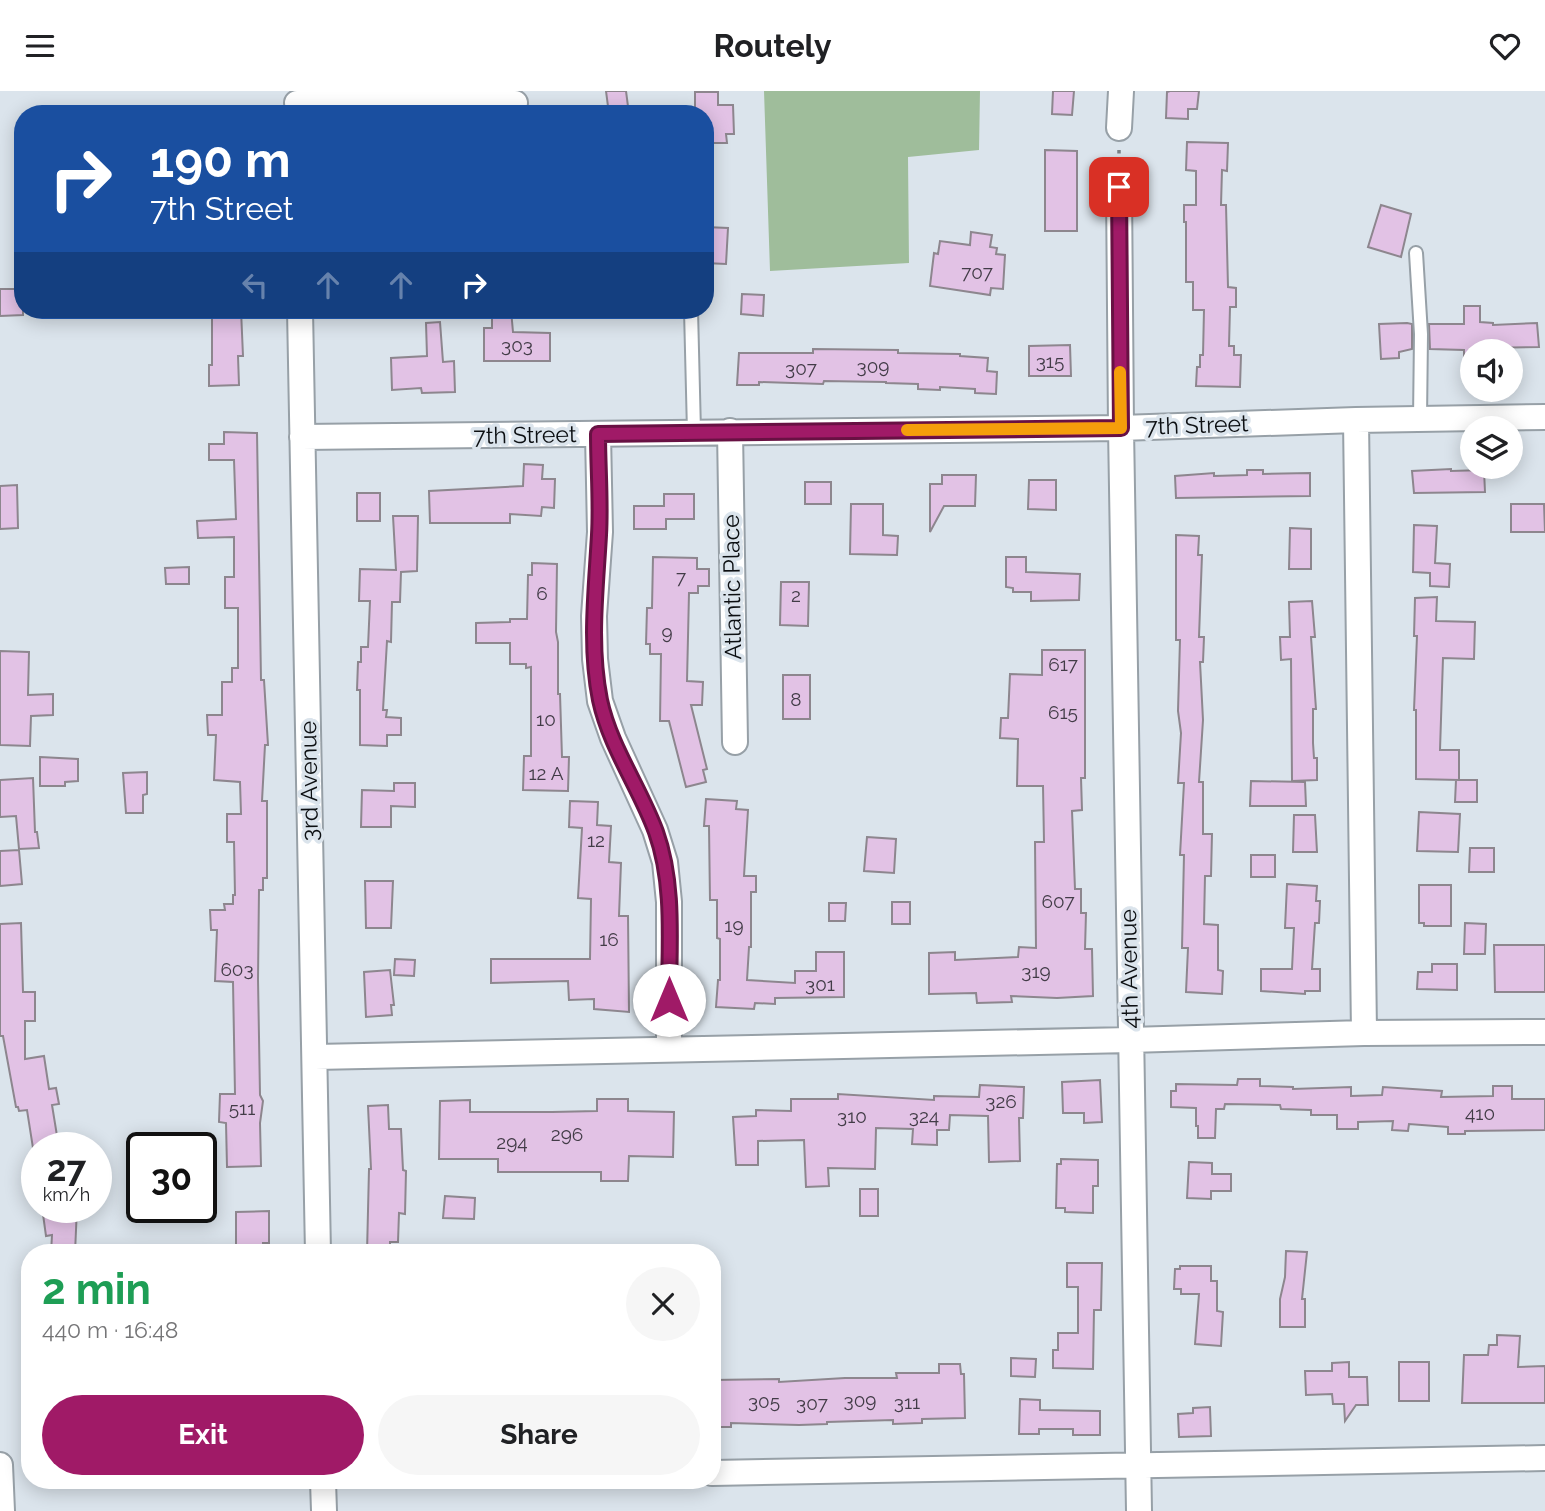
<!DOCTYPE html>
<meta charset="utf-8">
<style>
:root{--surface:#fff;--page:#f6f6f6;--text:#202124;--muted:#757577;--accent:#a01a67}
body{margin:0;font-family:Raleway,sans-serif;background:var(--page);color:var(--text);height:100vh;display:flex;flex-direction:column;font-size:26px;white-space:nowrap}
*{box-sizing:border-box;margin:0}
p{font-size:23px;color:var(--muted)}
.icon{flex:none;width:38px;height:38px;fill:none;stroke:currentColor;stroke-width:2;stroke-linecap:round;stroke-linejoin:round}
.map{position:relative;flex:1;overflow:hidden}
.drawer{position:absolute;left:21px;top:1153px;width:700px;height:245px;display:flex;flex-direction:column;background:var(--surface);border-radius:28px;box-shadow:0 4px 18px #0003}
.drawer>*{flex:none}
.banner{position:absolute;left:14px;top:14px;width:700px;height:214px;border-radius:28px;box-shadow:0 4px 18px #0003;background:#1a4fa0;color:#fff;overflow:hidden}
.buttons{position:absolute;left:1460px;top:248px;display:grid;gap:14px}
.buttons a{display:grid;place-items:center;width:63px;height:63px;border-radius:50%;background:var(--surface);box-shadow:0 4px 18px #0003;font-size:35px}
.speed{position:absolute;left:21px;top:1041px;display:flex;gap:14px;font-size:35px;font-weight:700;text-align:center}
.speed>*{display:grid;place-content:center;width:91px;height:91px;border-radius:50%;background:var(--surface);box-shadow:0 4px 18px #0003;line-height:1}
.speed small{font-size:18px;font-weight:400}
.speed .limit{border:4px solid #111;border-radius:10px;background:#fff;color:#111}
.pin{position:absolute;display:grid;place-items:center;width:60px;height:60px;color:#fff;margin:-30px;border-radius:14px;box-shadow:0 4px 10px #0006}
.me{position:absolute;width:77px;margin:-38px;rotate:0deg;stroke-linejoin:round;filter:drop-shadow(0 0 5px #0008)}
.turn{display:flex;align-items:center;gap:24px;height:147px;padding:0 21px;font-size:32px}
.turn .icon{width:91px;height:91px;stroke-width:2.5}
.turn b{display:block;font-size:49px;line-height:60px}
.lanes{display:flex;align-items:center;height:66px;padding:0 21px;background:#0003;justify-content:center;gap:35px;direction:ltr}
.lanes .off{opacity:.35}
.round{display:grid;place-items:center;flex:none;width:74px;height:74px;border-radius:37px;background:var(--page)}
.summary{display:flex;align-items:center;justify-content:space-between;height:119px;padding:0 21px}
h1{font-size:42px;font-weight:700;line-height:52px;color:#1e9e55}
.button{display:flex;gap:14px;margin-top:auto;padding:14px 21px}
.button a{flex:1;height:80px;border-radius:42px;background:var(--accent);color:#fff;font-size:28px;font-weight:700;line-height:80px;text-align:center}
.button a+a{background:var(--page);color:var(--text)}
header{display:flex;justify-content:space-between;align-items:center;height:91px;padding:0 21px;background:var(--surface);font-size:32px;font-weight:700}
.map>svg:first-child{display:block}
</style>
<header><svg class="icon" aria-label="menu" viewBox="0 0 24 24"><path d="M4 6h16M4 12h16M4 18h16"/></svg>Routely<svg class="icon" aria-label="heart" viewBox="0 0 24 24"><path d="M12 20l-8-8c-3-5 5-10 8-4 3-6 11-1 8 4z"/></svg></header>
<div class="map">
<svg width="1545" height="1420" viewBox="0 0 1545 1420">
<rect width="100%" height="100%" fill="#dbe4ec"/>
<path fill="#9fbd9b" d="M 764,0 L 980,0 L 979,59 L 908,66 L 909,172 L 770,180 Z"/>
<path fill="#e2c2e5" stroke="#8d868e" stroke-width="2" d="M 606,0 L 626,0 L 629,23 L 609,23 Z
M 1053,0 L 1074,0 L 1072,24 L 1052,23 Z
M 1170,0 L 1199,0 L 1197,18 L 1188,18 L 1188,28 L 1166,27 L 1167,1 Z
M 695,1 L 718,1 L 718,14 L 733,14 L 734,43 L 726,43 L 727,52 L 705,52 L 705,23 L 695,23 Z
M 1187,51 L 1228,52 L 1227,80 L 1222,79 L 1221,114 L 1226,114 L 1228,196 L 1236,197 L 1236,216 L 1230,216 L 1229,255 L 1234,255 L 1234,264 L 1241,264 L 1240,296 L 1196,295 L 1197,276 L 1200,276 L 1200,264 L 1203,264 L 1204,219 L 1193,219 L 1193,191 L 1186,191 L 1186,131 L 1184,131 L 1184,114 L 1196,114 L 1196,80 L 1186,79 Z
M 1045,59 L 1077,60 L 1077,140 L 1045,140 Z
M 1381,114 L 1411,123 L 1401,166 L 1368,156 Z
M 705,136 L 728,137 L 726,173 L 705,172 Z
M 971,141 L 992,144 L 990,156 L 997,157 L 996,163 L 1005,164 L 1003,198 L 991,197 L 990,204 L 930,195 L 934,162 L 938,163 L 940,150 L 970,154 Z
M 0,198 L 23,198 L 23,224 L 0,225 Z
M 742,203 L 764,204 L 763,225 L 741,223 Z
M 1464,215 L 1480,215 L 1480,231 L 1493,232 L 1493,234 L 1537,232 L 1539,256 L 1480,257 L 1479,261 L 1472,261 L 1472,274 L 1464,274 L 1464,259 L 1430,258 L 1429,233 L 1464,233 Z
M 212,219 L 241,219 L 243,265 L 238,265 L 239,294 L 209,295 L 209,274 L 212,274 Z
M 492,219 L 511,219 L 513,241 L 550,242 L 550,270 L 484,270 L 484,237 L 492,237 Z
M 440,231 L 443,271 L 454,270 L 455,301 L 422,302 L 421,297 L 392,299 L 391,267 L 427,265 L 426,232 Z
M 1407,232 L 1412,233 L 1412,258 L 1399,261 L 1399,267 L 1381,268 L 1379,233 Z
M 1070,254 L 1071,285 L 1029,285 L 1029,255 Z
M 813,258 L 898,259 L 898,262 L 960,263 L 960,265 L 988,267 L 987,280 L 997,281 L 996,303 L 975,302 L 975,298 L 940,296 L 940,299 L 918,298 L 918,293 L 886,292 L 886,291 L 824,290 L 823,293 L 759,291 L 759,294 L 737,294 L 739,262 L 813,262 Z
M 224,341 L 257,342 L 261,589 L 264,589 L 268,654 L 265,654 L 262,710 L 267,710 L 267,787 L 263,787 L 263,799 L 259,799 L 258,888 L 260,1004 L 263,1010 L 260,1032 L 261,1075 L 227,1076 L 226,1032 L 219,1031 L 220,1003 L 235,1003 L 233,891 L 215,890 L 217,839 L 211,839 L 210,819 L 225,819 L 224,813 L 233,813 L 233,804 L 235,804 L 234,751 L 227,751 L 227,723 L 241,723 L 240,691 L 214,689 L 216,644 L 208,644 L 207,624 L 222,624 L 222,591 L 232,591 L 232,577 L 238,577 L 238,517 L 225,517 L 225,486 L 234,486 L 234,446 L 198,447 L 197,430 L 236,428 L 234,369 L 209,369 L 209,353 L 224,353 Z
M 524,373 L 543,374 L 542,388 L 555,388 L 554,417 L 542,416 L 541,425 L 510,423 L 510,432 L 430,432 L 429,400 L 523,395 Z
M 1451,378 L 1451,380 L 1484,379 L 1485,401 L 1414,402 L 1412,380 Z
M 1247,379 L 1263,379 L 1263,383 L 1310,382 L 1310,405 L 1176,407 L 1175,385 L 1214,382 L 1214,385 L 1247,384 Z
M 942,384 L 976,384 L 975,415 L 944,415 L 930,441 L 930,393 L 942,393 Z
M 1029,389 L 1056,389 L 1056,419 L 1028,418 Z
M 805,391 L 831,391 L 831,413 L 805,413 Z
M 17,394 L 18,437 L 0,438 L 0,395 Z
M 357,402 L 380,402 L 380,430 L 357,430 Z
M 664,403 L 694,403 L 694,428 L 666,428 L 666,438 L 634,438 L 634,415 L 664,415 Z
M 851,413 L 883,413 L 883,444 L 898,445 L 897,464 L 850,463 Z
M 1511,413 L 1544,413 L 1545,441 L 1511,441 Z
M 393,425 L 418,425 L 417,480 L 401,481 L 400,511 L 392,511 L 391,551 L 387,550 L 383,619 L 387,619 L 386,626 L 401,627 L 401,644 L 387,644 L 387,655 L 360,654 L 360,599 L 357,599 L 358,571 L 361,571 L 361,556 L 368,556 L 370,510 L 359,510 L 360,478 L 396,479 Z
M 1414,434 L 1437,435 L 1435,472 L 1450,473 L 1449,496 L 1430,495 L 1430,482 L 1413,481 Z
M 1290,437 L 1311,438 L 1311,478 L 1289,478 Z
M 1176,444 L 1199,445 L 1198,464 L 1202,464 L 1199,546 L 1204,546 L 1203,571 L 1200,571 L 1203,629 L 1199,691 L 1203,691 L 1203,743 L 1212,743 L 1211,785 L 1205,785 L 1204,833 L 1218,834 L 1218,879 L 1223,880 L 1222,903 L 1186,901 L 1188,857 L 1182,857 L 1184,764 L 1180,764 L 1184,692 L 1178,692 L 1181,642 L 1178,620 L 1180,549 L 1176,549 Z
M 653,466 L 697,467 L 697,478 L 709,478 L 709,495 L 698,495 L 698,502 L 689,502 L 687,590 L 703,591 L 702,614 L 691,614 L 707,678 L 703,679 L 706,691 L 686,696 L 669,630 L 660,630 L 661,563 L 650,563 L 650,553 L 646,553 L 647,517 L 652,517 Z
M 1006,466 L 1026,466 L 1026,481 L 1080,483 L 1079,509 L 1031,510 L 1031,501 L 1013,501 L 1013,497 L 1006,496 Z
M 532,472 L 557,473 L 556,541 L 558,551 L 558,603 L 560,603 L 562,666 L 569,666 L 568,700 L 523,699 L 524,665 L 531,665 L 531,576 L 526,577 L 526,573 L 510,573 L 510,552 L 476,552 L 476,532 L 510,531 L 510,528 L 527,528 L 528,484 L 532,484 Z
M 189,476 L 189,493 L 166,493 L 165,477 Z
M 781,491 L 809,491 L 808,535 L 780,534 Z
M 1437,506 L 1436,530 L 1475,531 L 1474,568 L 1443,567 L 1440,659 L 1459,659 L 1459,689 L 1416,688 L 1416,619 L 1414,619 L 1417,545 L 1414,545 L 1415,507 Z
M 1312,510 L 1315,546 L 1311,546 L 1316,618 L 1313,618 L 1313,652 L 1314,667 L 1317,667 L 1317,689 L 1292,690 L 1291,568 L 1281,569 L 1280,546 L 1290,546 L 1289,511 Z
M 1042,559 L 1085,559 L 1085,687 L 1081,687 L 1082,719 L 1072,720 L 1075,798 L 1081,798 L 1081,822 L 1086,822 L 1085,858 L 1092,858 L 1093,905 L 1057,907 L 1011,905 L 1012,911 L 977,912 L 976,902 L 929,903 L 929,862 L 955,861 L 955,869 L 1018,866 L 1019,856 L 1036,857 L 1035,751 L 1044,751 L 1043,695 L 1017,695 L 1018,648 L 1000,647 L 1001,627 L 1008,627 L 1010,583 L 1042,584 Z
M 0,560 L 29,561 L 28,604 L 53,603 L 53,624 L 31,625 L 30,655 L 0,654 Z
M 783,584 L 810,584 L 810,628 L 783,628 Z
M 40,666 L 78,668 L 78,690 L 65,691 L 65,695 L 40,695 Z
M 147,681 L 147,703 L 143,704 L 143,722 L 126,722 L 123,682 Z
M 33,687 L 35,741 L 37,741 L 39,757 L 19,758 L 16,725 L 0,726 L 0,689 Z
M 1456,689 L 1477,689 L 1477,711 L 1455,711 Z
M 1251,690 L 1305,691 L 1306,715 L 1250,715 Z
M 394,692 L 415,692 L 415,716 L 391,715 L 391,736 L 361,736 L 362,699 L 394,700 Z
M 706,708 L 737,710 L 736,718 L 748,719 L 744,785 L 756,785 L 756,801 L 751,801 L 751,856 L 749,856 L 747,889 L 795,892 L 795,880 L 816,880 L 816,861 L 844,861 L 844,906 L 775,907 L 775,913 L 755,912 L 754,918 L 716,916 L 718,889 L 720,889 L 720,848 L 717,847 L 717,809 L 710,809 L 709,735 L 704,735 Z
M 570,710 L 598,711 L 597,734 L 611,735 L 609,771 L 621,772 L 619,825 L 628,825 L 629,921 L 594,918 L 594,908 L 569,909 L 568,890 L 491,892 L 491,868 L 590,868 L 591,808 L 578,807 L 582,737 L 569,736 Z
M 1419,721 L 1460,723 L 1458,761 L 1417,760 Z
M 1294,724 L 1315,724 L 1317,761 L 1293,761 Z
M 867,746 L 896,748 L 894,782 L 864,780 Z
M 1470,757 L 1494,757 L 1494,781 L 1469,781 Z
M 19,759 L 22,793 L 0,795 L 0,760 Z
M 1251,764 L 1275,764 L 1275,786 L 1251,786 Z
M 365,790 L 393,790 L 391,837 L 366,837 Z
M 1287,793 L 1317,795 L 1316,810 L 1320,810 L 1319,832 L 1315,832 L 1312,878 L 1320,878 L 1320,900 L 1305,900 L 1305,903 L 1261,900 L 1261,878 L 1292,878 L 1294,837 L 1285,837 Z
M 1419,794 L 1451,794 L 1451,835 L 1424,835 L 1424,832 L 1419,832 Z
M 892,811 L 910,811 L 910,833 L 892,833 Z
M 829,812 L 846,812 L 845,830 L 829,830 Z
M 21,832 L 23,901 L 35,901 L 35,930 L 25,930 L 25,968 L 44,965 L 49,998 L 56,997 L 59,1013 L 52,1014 L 59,1057 L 33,1057 L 27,1019 L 19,1020 L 18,1016 L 16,1016 L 3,945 L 0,945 L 0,833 Z
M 1465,832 L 1486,833 L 1485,863 L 1464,863 Z
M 1494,854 L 1545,854 L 1545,901 L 1495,901 Z
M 395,868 L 415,869 L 414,885 L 394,884 Z
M 1432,873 L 1457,873 L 1457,899 L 1417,898 L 1418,881 L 1432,881 Z
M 390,879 L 394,914 L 391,914 L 392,924 L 366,926 L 364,881 Z
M 1238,988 L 1260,988 L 1260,995 L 1293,996 L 1293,998 L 1351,996 L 1351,1005 L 1382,1004 L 1383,996 L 1442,1000 L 1441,1006 L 1493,1005 L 1493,995 L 1512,995 L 1512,1008 L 1545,1008 L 1545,1039 L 1465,1040 L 1465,1043 L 1448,1043 L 1448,1036 L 1409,1033 L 1408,1040 L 1392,1039 L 1393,1030 L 1358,1031 L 1358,1038 L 1337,1038 L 1337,1024 L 1311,1024 L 1311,1019 L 1281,1018 L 1280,1014 L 1225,1013 L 1224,1018 L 1216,1018 L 1215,1047 L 1198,1047 L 1198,1035 L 1196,1035 L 1196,1017 L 1171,1016 L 1171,1000 L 1176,1000 L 1176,993 L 1237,994 Z
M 1100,989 L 1102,1031 L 1084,1032 L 1084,1022 L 1063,1022 L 1062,991 Z
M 980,994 L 1024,996 L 1023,1027 L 1019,1027 L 1020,1070 L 989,1071 L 988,1025 L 950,1024 L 949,1039 L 937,1039 L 937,1054 L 912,1053 L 913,1038 L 876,1037 L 875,1078 L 828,1077 L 829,1095 L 806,1096 L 804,1049 L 758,1050 L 758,1074 L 736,1074 L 733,1026 L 756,1025 L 756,1019 L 791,1020 L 791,1008 L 838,1008 L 838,1003 L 934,1009 L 934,1005 L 979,1006 Z
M 597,1008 L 628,1008 L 628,1020 L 674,1021 L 673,1066 L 629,1065 L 628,1090 L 601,1090 L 601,1081 L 498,1081 L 498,1068 L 439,1068 L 440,1010 L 470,1009 L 470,1021 L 552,1021 L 597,1020 Z
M 388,1014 L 389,1038 L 401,1038 L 403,1079 L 406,1080 L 405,1123 L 399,1122 L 398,1151 L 390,1151 L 390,1162 L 367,1162 L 369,1078 L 371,1078 L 368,1015 Z
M 1061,1068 L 1098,1069 L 1098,1095 L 1093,1095 L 1093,1122 L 1065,1121 L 1065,1117 L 1056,1117 L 1057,1073 L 1061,1073 Z
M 1189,1071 L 1212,1072 L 1212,1083 L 1231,1083 L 1231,1100 L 1211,1100 L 1211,1108 L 1187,1107 Z
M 860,1098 L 878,1098 L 878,1125 L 860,1125 Z
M 445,1105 L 475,1107 L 474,1128 L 443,1127 Z
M 42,1116 L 77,1116 L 75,1162 L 51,1162 L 52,1144 L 46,1145 Z
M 269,1120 L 269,1152 L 263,1152 L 263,1162 L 236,1162 L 236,1121 Z
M 1286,1160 L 1307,1161 L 1302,1208 L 1305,1208 L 1305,1236 L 1280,1236 L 1280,1208 L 1285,1186 Z
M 1067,1172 L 1102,1172 L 1101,1219 L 1094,1219 L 1093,1278 L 1053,1277 L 1053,1259 L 1058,1259 L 1058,1242 L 1078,1242 L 1078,1196 L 1067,1196 Z
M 1180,1175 L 1211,1175 L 1211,1190 L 1217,1190 L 1217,1220 L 1223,1221 L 1221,1255 L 1195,1253 L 1199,1203 L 1181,1203 L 1181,1198 L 1174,1198 L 1175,1178 L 1180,1178 Z
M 1497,1244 L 1520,1245 L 1518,1276 L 1545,1275 L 1545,1312 L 1462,1312 L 1464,1264 L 1488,1264 L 1489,1254 L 1497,1254 Z
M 1011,1267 L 1036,1268 L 1035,1286 L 1011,1285 Z
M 1349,1271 L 1349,1286 L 1367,1286 L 1368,1314 L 1356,1314 L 1345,1330 L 1344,1313 L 1333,1313 L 1332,1303 L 1306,1304 L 1305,1280 L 1332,1280 L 1332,1272 Z
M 1399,1271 L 1429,1271 L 1429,1310 L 1399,1310 Z
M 939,1273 L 960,1273 L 961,1283 L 964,1283 L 965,1327 L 922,1328 L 922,1332 L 893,1333 L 893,1329 L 827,1331 L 827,1333 L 799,1334 L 731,1332 L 731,1336 L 712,1336 L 712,1289 L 779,1288 L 779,1291 L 845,1287 L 897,1287 L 896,1282 L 939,1282 Z
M 1020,1308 L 1040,1309 L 1040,1319 L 1100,1320 L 1100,1344 L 1073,1344 L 1073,1338 L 1039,1338 L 1039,1343 L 1019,1343 Z
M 1210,1316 L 1211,1345 L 1179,1346 L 1178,1323 L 1193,1322 L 1193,1317 Z"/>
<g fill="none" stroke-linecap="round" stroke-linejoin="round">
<g stroke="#97a0a7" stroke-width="16">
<path id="lane" d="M 1416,162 L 1421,243 L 1420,328
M 691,219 L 694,341"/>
</g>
<g stroke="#97a0a7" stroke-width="28">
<path id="street" d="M 297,12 L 515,12
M 1119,37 L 1121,0
M 1119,96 L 1121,337 L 1139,1420
M 300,219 L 318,1162
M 1356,329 L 1364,942
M 730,340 L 735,651
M 598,343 L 600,441 L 594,525 L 595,568 L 600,610 L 613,647 L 655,739 L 665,771 L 669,811 L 669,957
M 302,346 L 1121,337 L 1356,329 L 1545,326
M 315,966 L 1130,949 L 1364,942 L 1545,941
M 0,1374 L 2,1420
M 712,1382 L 1545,1367
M 323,1390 L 324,1420"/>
</g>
<path stroke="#7a8086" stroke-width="3.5" stroke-dasharray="3.5 5" stroke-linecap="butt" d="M 1119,59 L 1119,76"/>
<use href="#lane" stroke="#fff" stroke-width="12"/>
<use href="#street" stroke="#fff" stroke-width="24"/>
</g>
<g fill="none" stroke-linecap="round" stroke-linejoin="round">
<g stroke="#681143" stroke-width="18">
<path id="route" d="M 669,909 C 669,854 675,794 656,741 C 640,697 610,656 600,609 C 589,554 596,499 599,444 C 601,411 598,377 598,343 L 1121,337 L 1119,96"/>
</g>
<use href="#route" stroke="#a01a67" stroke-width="12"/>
<path stroke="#f59e0b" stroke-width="12" d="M 907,339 L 1121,337 L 1120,281"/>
</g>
<g text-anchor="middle" stroke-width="7" stroke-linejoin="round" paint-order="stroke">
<g font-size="19" fill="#423c47">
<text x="977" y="188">707</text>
<text x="517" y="261">303</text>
<text x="1050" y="277">315</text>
<text x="873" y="282">309</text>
<text x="801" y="284">307</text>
<text x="681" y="493">7</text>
<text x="542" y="509">6</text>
<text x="796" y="511">2</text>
<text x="667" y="548">9</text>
<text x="1063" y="580">617</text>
<text x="796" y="615">8</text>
<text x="1063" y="628">615</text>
<text x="546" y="635">10</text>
<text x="546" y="689">12 A</text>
<text x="596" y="756">12</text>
<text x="1058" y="817">607</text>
<text x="734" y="841">19</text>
<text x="609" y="855">16</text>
<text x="237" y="885">603</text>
<text x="1036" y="887">319</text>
<text x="820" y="900">301</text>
<text x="1001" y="1017">326</text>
<text x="242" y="1024">511</text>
<text x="1480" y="1029">410</text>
<text x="852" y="1032">310</text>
<text x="924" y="1032">324</text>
<text x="567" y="1050">296</text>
<text x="512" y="1058">294</text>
<text x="860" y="1316">309</text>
<text x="764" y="1317">305</text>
<text x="907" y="1318">311</text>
<text x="812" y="1319">307</text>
</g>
<g font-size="23" fill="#0c0f12" stroke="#dbe4ec">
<text transform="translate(1197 334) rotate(-2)" y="8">7th Street</text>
<text transform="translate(525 344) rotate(-1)" y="8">7th Street</text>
<text transform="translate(732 496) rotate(-91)" y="8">Atlantic Place</text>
<text transform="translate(309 690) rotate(-91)" y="8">3rd Avenue</text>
<text transform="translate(1129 878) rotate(-91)" y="8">4th Avenue</text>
</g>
</g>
</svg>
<div class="buttons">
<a><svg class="icon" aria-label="sound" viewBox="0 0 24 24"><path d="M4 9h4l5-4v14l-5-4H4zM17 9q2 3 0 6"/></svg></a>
<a><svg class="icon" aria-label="layers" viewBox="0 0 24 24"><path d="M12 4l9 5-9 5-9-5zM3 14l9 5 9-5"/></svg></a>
</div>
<div class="speed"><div>27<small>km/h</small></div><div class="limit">30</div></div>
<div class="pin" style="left:1119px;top:96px;background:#d93025"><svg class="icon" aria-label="arrive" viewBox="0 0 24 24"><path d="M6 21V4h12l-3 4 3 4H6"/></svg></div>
<svg class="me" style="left:669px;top:909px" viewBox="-20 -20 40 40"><circle r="19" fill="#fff"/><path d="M0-13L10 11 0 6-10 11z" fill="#a01a67"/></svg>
<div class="banner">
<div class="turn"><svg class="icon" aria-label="right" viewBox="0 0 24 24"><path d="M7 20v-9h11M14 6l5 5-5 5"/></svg><div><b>190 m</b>7th Street</div></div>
<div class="lanes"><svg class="icon off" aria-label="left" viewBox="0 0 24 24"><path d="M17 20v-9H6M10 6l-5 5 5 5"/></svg><svg class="icon off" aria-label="ahead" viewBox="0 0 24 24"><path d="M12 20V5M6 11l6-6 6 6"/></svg><svg class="icon off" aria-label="ahead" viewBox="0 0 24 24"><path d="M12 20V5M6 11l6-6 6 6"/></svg><svg class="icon" aria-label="right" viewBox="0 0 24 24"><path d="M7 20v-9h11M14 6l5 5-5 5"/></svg></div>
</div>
<section class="drawer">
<div class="summary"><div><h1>2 min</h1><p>440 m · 16:48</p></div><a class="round"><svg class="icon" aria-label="close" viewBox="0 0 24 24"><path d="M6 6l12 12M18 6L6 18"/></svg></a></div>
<div class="button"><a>Exit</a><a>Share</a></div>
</section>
</div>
